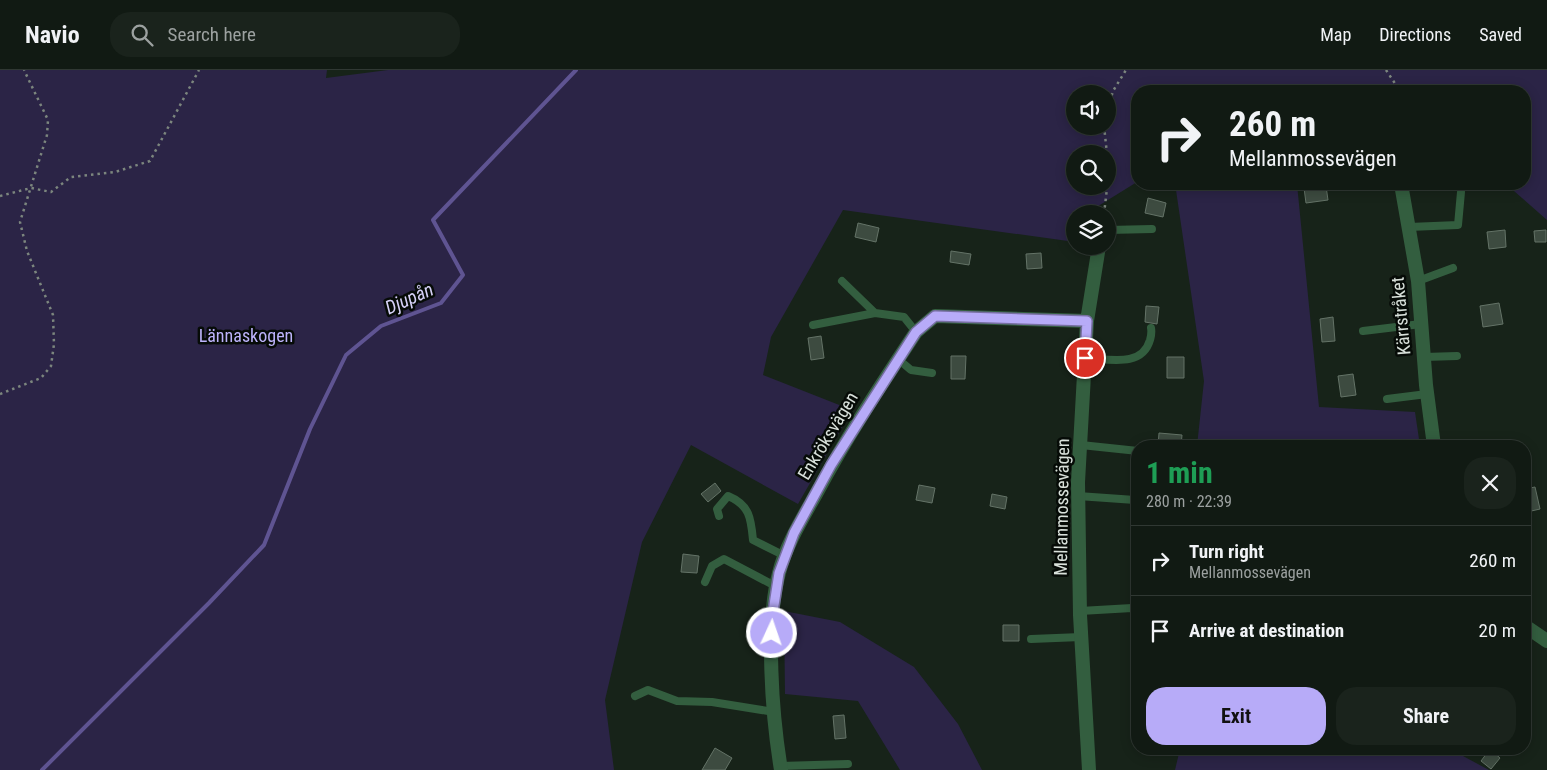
<!DOCTYPE html>
<meta charset="utf-8">
<style>
:root{--surface:#111a13;--page:#1a231c;--text:#f1f3f6;--muted:#9ca1a0;--line:#303833;--accent:#b7abf8}
body{margin:0;font-family:"Roboto Condensed",sans-serif;background:var(--page);color:var(--text);height:100vh;display:flex;flex-direction:column;font-size:19px;white-space:nowrap}
*{box-sizing:border-box;margin:0}
p{font-size:16px;color:var(--muted)}
.icon{flex:none;width:28px;height:28px;fill:none;stroke:currentColor;stroke-width:2;stroke-linecap:round;stroke-linejoin:round}
.map{position:relative;flex:1;overflow:hidden}
.side{position:absolute;left:1131px;top:370px;width:400px;height:315px;display:flex;flex-direction:column;background:var(--surface);border-radius:20px;box-shadow:0 2px 12px #0003,0 0 0 1px var(--line)}
.side>*{flex:none}
.hud{position:absolute;left:1131px;top:15px;width:400px;height:105px;border-radius:20px;box-shadow:0 2px 12px #0003,0 0 0 1px var(--line);background:#111a13;color:var(--text);overflow:hidden}
.buttons{position:absolute;left:1066px;top:15px;display:grid;gap:10px}
.buttons a{display:grid;place-items:center;width:50px;height:50px;border-radius:50%;background:var(--surface);box-shadow:0 2px 12px #0003,0 0 0 1px var(--line);font-size:25px}
.pin{position:absolute;display:grid;place-items:center;width:42px;height:42px;color:#fff;margin:-21px;border:2px solid #fff;border-radius:50%;box-shadow:0 1px 5px #0007}
.me{position:absolute;width:55px;margin:-28px;rotate:3deg;stroke-linejoin:round;filter:drop-shadow(0 0 4px #0008)}
.turn{display:flex;align-items:center;gap:18px;height:105px;padding:0 15px;font-size:22px}
.turn .icon{width:65px;height:65px;stroke-width:2.5}
.turn b{display:block;font-size:35px;line-height:42px}
.round{display:grid;place-items:center;flex:none;width:52px;height:52px;border-radius:20px;background:var(--page)}
.summary{display:flex;align-items:center;justify-content:space-between;height:85px;padding:0 15px}
h1{font-size:30px;font-weight:700;line-height:38px;color:#1e9e55}
.button{display:flex;gap:10px;margin-top:auto;padding:10px 15px}
.button a{flex:1;height:58px;border-radius:20px;background:var(--accent);color:#111;font-size:20px;font-weight:700;line-height:58px;text-align:center}
.button a+a{background:var(--page);color:var(--text)}
ul{padding:0;list-style:none}
li{display:flex;align-items:center;gap:15px;height:70px;padding:0 15px;border-top:1px solid var(--line)}
li div{flex:1}
li b{display:block;font-size:19px}
li em{font-style:normal}
header{display:flex;align-items:center;gap:30px;box-sizing:border-box;height:70px;padding:0 25px;background:var(--surface);border-bottom:1px solid var(--line)}
header strong{font-size:24px}
nav{display:flex;gap:28px;margin-inline-start:auto;font-size:18px}
.search{width:350px;height:45px;background:var(--page);display:flex;align-items:center;gap:12px;box-sizing:border-box;padding:0 18px;border-radius:20px;color:var(--muted);font-size:19px}
.map>svg:first-child{display:block}
</style>
<header>
<strong>Navio</strong>
<div class="search"><svg class="icon" aria-label="search" viewBox="0 0 24 24"><circle cx="10" cy="10" r="6"/><path d="M15 15l6 6"/></svg>Search here</div>
<nav><a>Map</a><a>Directions</a><a>Saved</a></nav>
</header>
<div class="map">
<svg width="1547" height="700" viewBox="0 0 1547 700">
<rect width="100%" height="100%" fill="#172319"/>
<path fill="#2b2446" fill-rule="evenodd" d="M 0,0 L 327,0 L 326,8 L 388,0 L 1547,0 L 1547,150 L 1506,114 L 1525,114 L 1525,21 L 1138,21 L 1137,112 L 1095,138 L 1093,144 L 1075,144 L 1075,172 L 843,140 L 771,267 L 763,305 L 852,340 L 798,434 L 691,375 L 642,472 L 605,630 L 614,700 L 0,700 ZM 1075,24 L 1108,24 L 1108,56 L 1075,56 ZM 1075,84 L 1108,84 L 1108,116 L 1075,116 Z
M 1154,114 L 1297,114 L 1319,337 L 1415,342 L 1420,376 L 1197,376 L 1204,311 L 1176,120 Z
M 784,541 L 840,552 L 914,597 L 958,654 L 982,700 L 900,700 L 858,631 L 785,624 Z
M 1180,679 L 1450,679 L 1489,700 L 1175,700 Z"/>
<g fill="none" stroke-linecap="round" stroke-linejoin="round">
<path stroke="#5f5492" stroke-width="4" d="M 42,700 L 209,533 L 264,475 L 310,359 L 346,285 L 381,256 L 441,233 L 463,205 L 433,150 L 576,0"/>
</g>
<path fill="#3d4b40" stroke="#647367" d="M 1326,116 L 1328,130 L 1306,133 L 1304,118 Z
M 1148,128 L 1166,133 L 1163,147 L 1145,143 Z
M 858,153 L 879,158 L 876,172 L 855,167 Z
M 1505,160 L 1506,177 L 1489,179 L 1487,162 Z
M 1546,160 L 1546,172 L 1535,172 L 1534,161 Z
M 951,181 L 971,184 L 969,195 L 950,192 Z
M 1041,183 L 1042,198 L 1027,199 L 1026,184 Z
M 1499,233 L 1503,254 L 1483,257 L 1480,236 Z
M 1146,236 L 1159,237 L 1157,254 L 1145,252 Z
M 1333,247 L 1335,271 L 1322,272 L 1320,249 Z
M 821,266 L 824,288 L 811,290 L 808,268 Z
M 951,286 L 966,286 L 965,309 L 951,309 Z
M 1167,287 L 1184,287 L 1184,308 L 1167,308 Z
M 1353,304 L 1356,325 L 1341,327 L 1338,306 Z
M 1159,363 L 1182,365 L 1181,376 L 1158,376 Z
M 715,413 L 721,421 L 708,432 L 701,424 Z
M 919,415 L 935,418 L 932,433 L 916,430 Z
M 1535,417 L 1540,439 L 1527,442 L 1525,419 Z
M 992,424 L 1007,427 L 1005,439 L 990,436 Z
M 683,484 L 699,486 L 697,503 L 681,502 Z
M 1003,555 L 1019,555 L 1019,571 L 1003,571 Z
M 844,645 L 846,668 L 835,669 L 833,646 Z
M 715,678 L 732,688 L 725,700 L 702,700 Z
M 1490,679 L 1500,688 L 1491,699 L 1481,691 Z"/>
<g fill="none" stroke-linecap="round" stroke-linejoin="round">
<path stroke="#7c867e" stroke-width="2.5" stroke-dasharray="2.5 4" stroke-linecap="butt" d="M 1386,0 L 1400,21
M 1108,38 L 1113,21 L 1126,0
M 1104,56 L 1107,84
M 0,126 L 31,118 L 51,122 L 71,107 L 115,102 L 150,91 L 199,0
M 1104,144 L 1109,101 L 1108,87
M 0,324 L 41,308 L 51,296 L 54,274 L 53,245 L 27,181 L 20,152 L 47,65 L 48,50 L 24,0"/>
<path stroke="#335e3f" stroke-width="8" d="M 1409,157 L 1458,155 L 1461,122
M 1108,160 L 1152,159
M 842,211 L 875,243
M 1418,211 L 1453,198
M 813,255 L 875,243 L 904,247 L 916,262
M 1363,261 L 1421,254
M 1424,287 L 1457,286
M 1085,288 C 1109,289 1142,298 1150,270 C 1151,266 1152,263 1151,258
M 898,289 L 911,300 L 932,303
M 1387,329 L 1427,324
M 1081,375 L 1138,381
M 1078,426 L 1135,430 L 1138,432
M 719,446 L 717,439 L 728,426 C 750,435 751,449 753,470 L 785,486
M 705,512 L 712,496 L 724,489 L 777,517
M 1080,541 L 1132,538 L 1138,543
M 1031,569 L 1081,567
M 635,626 L 648,620 L 677,631 L 712,632 L 774,642
M 780,696 L 848,694"/>
<path stroke="#335e3f" stroke-width="14" d="M 1401,114 L 1418,211 L 1426,315 L 1434,376
M 1525,556 L 1547,571
M 781,700 C 772,645 765,556 779,503 C 786,475 802,449 816,424 C 846,368 881,315 916,262 L 935,246 L 1087,251
M 1089,700 L 1080,545 L 1078,412 L 1087,251 L 1099,176"/>
</g>
<g fill="none" stroke-linecap="round" stroke-linejoin="round">
<g stroke="#776fa1" stroke-width="12">
<path id="route" d="M 772,563 L 772,548 L 779,503 L 794,463 L 831,395 L 916,262 L 935,246 L 1087,251 L 1085,288"/>
</g>
<use href="#route" stroke="#b7abf8" stroke-width="9"/>
</g>
<g text-anchor="middle" stroke-width="5" stroke-linejoin="round" paint-order="stroke">
<g font-size="18" fill="#d9e1db" stroke="#060b07">
<text transform="translate(1401 246) rotate(-95)" y="6">Kärrstråket</text>
<text transform="translate(828 366) rotate(-59)" y="6">Enkröksvägen</text>
<text transform="translate(1062 437) rotate(-89)" y="6">Mellanmossevägen</text>
</g>
<g font-size="18" fill="#bdb3fb" stroke="#060b07">
<text x="246" y="272">Lännaskogen</text>
</g>
<g font-size="19" font-style="italic" fill="#d6d1f7" stroke="#060b07">
<text transform="translate(409 228) rotate(-24)" y="7">Djupån</text>
</g>
</g>
</svg>
<div class="buttons">
<a><svg class="icon" aria-label="sound" viewBox="0 0 24 24"><path d="M4 9h4l5-4v14l-5-4H4zM17 9q2 3 0 6"/></svg></a>
<a><svg class="icon" aria-label="search" viewBox="0 0 24 24"><circle cx="10" cy="10" r="6"/><path d="M15 15l6 6"/></svg></a>
<a><svg class="icon" aria-label="layers" viewBox="0 0 24 24"><path d="M12 4l9 5-9 5-9-5zM3 14l9 5 9-5"/></svg></a>
</div>
<div class="pin" style="left:1085px;top:288px;background:#d93025"><svg class="icon" aria-label="arrive" viewBox="0 0 24 24"><path d="M6 21V4h12l-3 4 3 4H6"/></svg></div>
<svg class="me" style="left:772px;top:563px" viewBox="-20 -20 40 40"><circle r="17" fill="#b7abf8" stroke="#fff" stroke-width="3"/><path d="M0-11L8 9 0 5-8 9z" fill="#fff"/></svg>
<div class="hud">
<div class="turn"><svg class="icon" aria-label="right" viewBox="0 0 24 24"><path d="M7 20v-9h11M14 6l5 5-5 5"/></svg><div><b>260 m</b>Mellanmossevägen</div></div>
</div>
<section class="side">
<div class="summary"><div><h1>1 min</h1><p>280 m · 22:39</p></div><a class="round"><svg class="icon" aria-label="close" viewBox="0 0 24 24"><path d="M6 6l12 12M18 6L6 18"/></svg></a></div>
<ul>
<li><svg class="icon" aria-label="right" viewBox="0 0 24 24"><path d="M7 20v-9h11M14 6l5 5-5 5"/></svg><div><b>Turn right</b><p>Mellanmossevägen</p></div><em>260 m</em></li>
<li><svg class="icon" aria-label="arrive" viewBox="0 0 24 24"><path d="M6 21V4h12l-3 4 3 4H6"/></svg><div><b>Arrive at destination</b></div><em>20 m</em></li>
</ul>
<div class="button"><a>Exit</a><a>Share</a></div>
</section>
</div>
